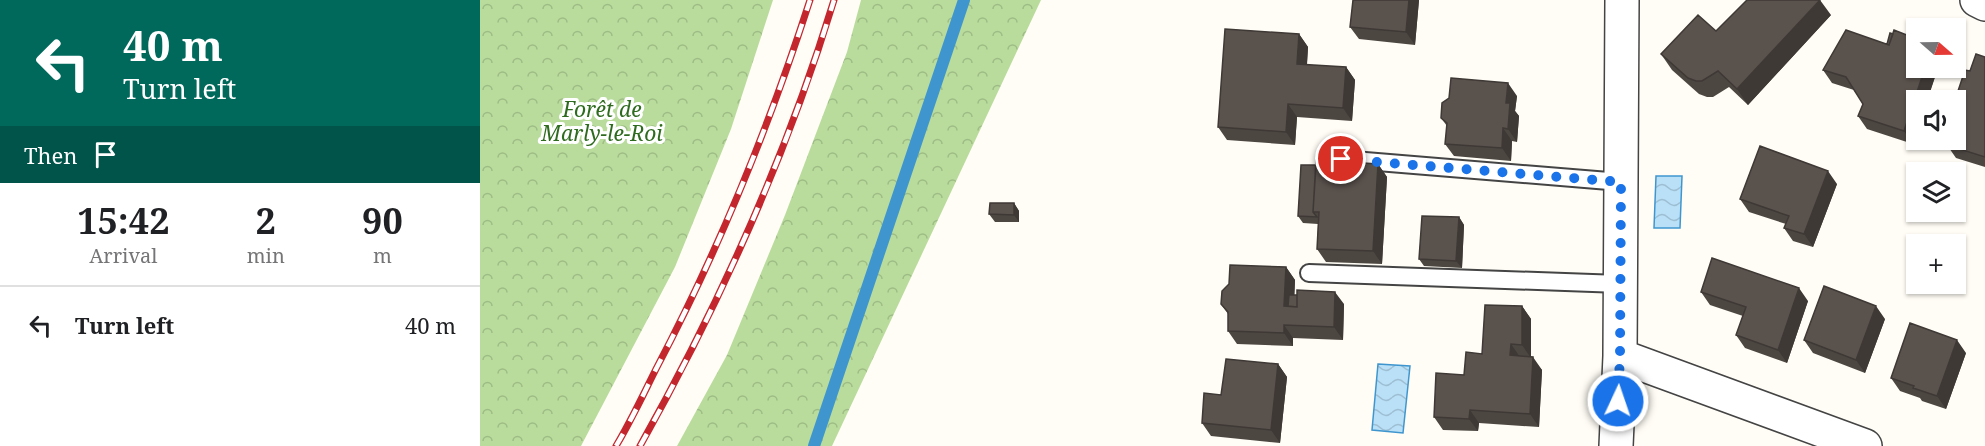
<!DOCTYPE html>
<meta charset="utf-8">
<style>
:root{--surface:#fff;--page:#f2f2f2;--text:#202124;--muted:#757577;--line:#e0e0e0}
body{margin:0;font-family:"Noto Serif",serif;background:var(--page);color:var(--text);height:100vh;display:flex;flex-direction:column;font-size:22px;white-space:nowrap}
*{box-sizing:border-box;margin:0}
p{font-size:20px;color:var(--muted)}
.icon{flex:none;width:33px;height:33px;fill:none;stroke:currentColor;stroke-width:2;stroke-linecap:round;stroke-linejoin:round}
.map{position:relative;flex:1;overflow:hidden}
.drawer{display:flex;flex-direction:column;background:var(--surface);width:480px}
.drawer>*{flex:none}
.top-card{background:#00695c;color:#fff;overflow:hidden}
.needle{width:39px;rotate:110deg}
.controls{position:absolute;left:1426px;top:18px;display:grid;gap:12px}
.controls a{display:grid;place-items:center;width:60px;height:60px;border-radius:0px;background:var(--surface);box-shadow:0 2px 4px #0004;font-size:30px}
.pin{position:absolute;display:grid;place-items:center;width:51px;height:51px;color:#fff;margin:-26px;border:3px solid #fff;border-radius:50%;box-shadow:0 2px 6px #0007}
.me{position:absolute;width:66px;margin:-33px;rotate:3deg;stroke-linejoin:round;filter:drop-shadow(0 0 4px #0008)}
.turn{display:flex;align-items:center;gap:21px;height:126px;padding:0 24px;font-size:27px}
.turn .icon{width:78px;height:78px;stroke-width:2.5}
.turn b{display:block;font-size:42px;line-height:51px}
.then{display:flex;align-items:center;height:57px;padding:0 24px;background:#0003;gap:12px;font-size:22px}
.eta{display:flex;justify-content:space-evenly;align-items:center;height:102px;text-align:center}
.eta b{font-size:36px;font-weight:700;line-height:42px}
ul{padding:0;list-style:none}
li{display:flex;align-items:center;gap:18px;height:78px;padding:0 24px;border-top:2px solid var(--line)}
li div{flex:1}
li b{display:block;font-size:22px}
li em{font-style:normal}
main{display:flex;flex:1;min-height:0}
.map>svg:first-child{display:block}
</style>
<main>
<section class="drawer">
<div class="top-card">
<div class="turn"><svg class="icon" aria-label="left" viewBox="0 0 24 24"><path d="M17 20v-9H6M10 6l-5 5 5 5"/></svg><div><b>40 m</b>Turn left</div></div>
<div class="then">Then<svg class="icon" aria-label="arrive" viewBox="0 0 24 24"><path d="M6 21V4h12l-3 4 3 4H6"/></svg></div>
</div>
<div class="eta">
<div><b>15:42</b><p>Arrival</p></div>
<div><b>2</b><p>min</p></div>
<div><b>90</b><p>m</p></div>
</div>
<ul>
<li><svg class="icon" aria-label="left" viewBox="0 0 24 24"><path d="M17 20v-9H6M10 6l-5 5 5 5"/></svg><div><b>Turn left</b></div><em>40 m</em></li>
</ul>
</section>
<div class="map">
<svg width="1505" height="446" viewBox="0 0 1505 446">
<defs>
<pattern id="forest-crowns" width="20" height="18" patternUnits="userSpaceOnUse" patternTransform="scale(1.5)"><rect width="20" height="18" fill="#b9dc9c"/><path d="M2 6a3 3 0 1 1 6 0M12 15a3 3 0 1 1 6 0" fill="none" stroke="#9ebc85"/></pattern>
<pattern id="water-waves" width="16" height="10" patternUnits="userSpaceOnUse" patternTransform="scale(1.5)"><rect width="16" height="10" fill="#b9e0f7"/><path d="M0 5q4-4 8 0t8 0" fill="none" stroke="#9ebfd3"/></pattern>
</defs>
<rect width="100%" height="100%" fill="#fffdf5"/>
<path fill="url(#forest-crowns)" d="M 0,0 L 293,0 L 251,129 L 195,267 L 101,446 L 0,446 Z
M 381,0 L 561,0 L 352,446 L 197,446 L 247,355 L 305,215 L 367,52 Z"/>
<path fill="url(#water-waves)" stroke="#3f96cf" stroke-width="1.5" d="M 1176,176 L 1202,176 L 1200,228 L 1174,228 Z
M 898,364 L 930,366 L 923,433 L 892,430 Z"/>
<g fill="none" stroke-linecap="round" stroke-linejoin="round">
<path stroke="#3f96cf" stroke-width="12" d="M 334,446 L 484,0"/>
<g stroke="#444" stroke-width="20">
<path id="lane" d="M 861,159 L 1141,182
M 829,273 L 1140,284"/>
</g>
<g stroke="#444" stroke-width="36">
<path id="street" d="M 1497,0 L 1505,4
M 1140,356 L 1385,446
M 1136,446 L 1140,356 L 1142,0"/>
</g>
<use href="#lane" stroke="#fff" stroke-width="16"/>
<use href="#street" stroke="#fff" stroke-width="33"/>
<g stroke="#c4262e" stroke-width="7">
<path id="rail" d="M 136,446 C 151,421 163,395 176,369 C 238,251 289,127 330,0
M 160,446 C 239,305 307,155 354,0"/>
</g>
<use href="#rail" stroke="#fff" stroke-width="4.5" stroke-dasharray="14" stroke-linecap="butt"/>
</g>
<path fill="#4d4742" d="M 873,0 L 939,0 L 935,45 L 879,39 L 870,27 Z
M 1351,15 L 1268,105 L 1249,87 L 1233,97 L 1227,97 L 1219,94 L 1192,70 L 1181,54 L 1236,31 Z
M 819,34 L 828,47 L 827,65 L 866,67 L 875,80 L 872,121 L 817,117 L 815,145 L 747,140 L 738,127 Z
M 1505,57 L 1505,167 L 1476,158 L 1467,145 L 1476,140 L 1490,71 Z
M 1437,68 L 1458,68 L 1433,144 L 1387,129 L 1378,116 L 1383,104 L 1374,90 L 1352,83 L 1343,70 Z
M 1037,96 L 1035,111 L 1039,116 L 1037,142 L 1032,141 L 1031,161 L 974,156 L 965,144 L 967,126 L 961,118 Z
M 898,164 L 907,177 L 902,264 L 846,262 L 837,249 L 838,224 L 823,223 L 818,216 L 836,166 Z
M 1357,184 L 1333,247 L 1313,241 L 1304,228 L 1306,224 L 1269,212 L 1260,199 Z
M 534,203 L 539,211 L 539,222 L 515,222 L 509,214 Z
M 979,217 L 984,225 L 982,268 L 944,266 L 939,259 Z
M 806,267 L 815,280 L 814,295 L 864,304 L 863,340 L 813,338 L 813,346 L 757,344 L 748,331 L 748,314 L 741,304 Z
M 1221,292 L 1328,301 L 1307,363 L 1265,348 L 1256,335 L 1263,316 L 1230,305 Z
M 1042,306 L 1051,319 L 1051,357 L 1062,370 L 1059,427 L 999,423 L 998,431 L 963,430 L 954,417 L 984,375 Z
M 1405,319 L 1385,373 L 1333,353 L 1324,340 Z
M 1486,353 L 1466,409 L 1442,401 L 1440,398 L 1420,391 L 1411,378 Z
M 798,364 L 807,377 L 800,443 L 731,436 L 722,423 L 741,395 Z"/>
<path fill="#3f3936" d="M 929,0 L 939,0 L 935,45 L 926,32 Z
M 1340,0 L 1351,15 L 1268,105 L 1257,89 Z
M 819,34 L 828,47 L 826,77 L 817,64 Z
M 866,67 L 875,80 L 872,121 L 863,108 Z
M 1445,68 L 1458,68 L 1447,100 L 1437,100 L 1437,132 L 1433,144 L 1424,131 Z
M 1028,83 L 1037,96 L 1035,111 L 1039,116 L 1037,142 L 1028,129 L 1026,103 Z
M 808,104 L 817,117 L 815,145 L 806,132 Z
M 1023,128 L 1032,141 L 1031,161 L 1022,148 Z
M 898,164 L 907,177 L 902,264 L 893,251 Z
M 1348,171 L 1357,184 L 1333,247 L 1324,234 Z
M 534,203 L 539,211 L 539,222 L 534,215 Z
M 979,217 L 984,225 L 982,268 L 976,261 Z
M 806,267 L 815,280 L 814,312 L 804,306 Z
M 1319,288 L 1328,301 L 1307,363 L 1298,350 Z
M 855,292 L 864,304 L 863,340 L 854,327 Z
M 1042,306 L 1051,319 L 1051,358 L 1042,345 Z
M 1396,306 L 1405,319 L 1385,373 L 1376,360 Z
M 804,325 L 813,338 L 813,346 L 804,333 Z
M 1477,340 L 1486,353 L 1466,409 L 1457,396 Z
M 1031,344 L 1040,357 L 1030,355 Z
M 1053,357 L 1062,370 L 1059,427 L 1050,414 Z
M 798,364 L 807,377 L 800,443 L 791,430 Z
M 990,410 L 999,423 L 998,431 L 989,419 Z"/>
<path fill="#5a524d" stroke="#3f3936" stroke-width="1.5" d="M 873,0 L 929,0 L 926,32 L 870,27 Z
M 1267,0 L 1340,0 L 1257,89 L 1238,71 L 1222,81 L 1216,81 L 1208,78 L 1181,54 L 1218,15 L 1236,31 Z
M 745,29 L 819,34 L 817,64 L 866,67 L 863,108 L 808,104 L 806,132 L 738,127 Z
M 1366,30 L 1409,45 L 1414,30 L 1437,39 L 1437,68 L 1445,68 L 1424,131 L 1378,116 L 1383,104 L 1366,77 L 1343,70 Z
M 1410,33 L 1413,34 L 1409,45 L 1407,44 Z
M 1496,54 L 1505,57 L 1505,157 L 1467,145 L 1469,140 L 1476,140 L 1476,100 L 1475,100 L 1485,70 L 1490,71 Z
M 971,78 L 1028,83 L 1026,103 L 1030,103 L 1028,129 L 1023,128 L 1022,148 L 965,144 L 967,123 L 961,118 L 962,103 L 969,98 Z
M 1280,146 L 1348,171 L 1324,234 L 1304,228 L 1309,216 L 1260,199 Z
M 836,160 L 898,164 L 893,251 L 837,249 L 839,212 L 833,212 Z
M 821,165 L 836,165 L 833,212 L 837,217 L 818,216 Z
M 510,203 L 534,203 L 534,215 L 509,214 Z
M 942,216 L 979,217 L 976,261 L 939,259 Z
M 1232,258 L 1319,288 L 1298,350 L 1256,335 L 1266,307 L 1221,292 Z
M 750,265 L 806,267 L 804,306 L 817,307 L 817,290 L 855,292 L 854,327 L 804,325 L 804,333 L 748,331 L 748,312 L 741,304 L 742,291 L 749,284 Z
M 1344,286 L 1396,306 L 1376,360 L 1324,340 Z
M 809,295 L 817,295 L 817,307 L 808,306 Z
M 1005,305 L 1042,306 L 1042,345 L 1031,344 L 1030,355 L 1053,357 L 1050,414 L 990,410 L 989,419 L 954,417 L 956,373 L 984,375 L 986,352 L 1002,354 Z
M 1430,323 L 1477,340 L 1457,396 L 1433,388 L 1434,386 L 1411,378 Z
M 746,359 L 798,364 L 791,430 L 722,423 L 724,393 L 741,395 Z"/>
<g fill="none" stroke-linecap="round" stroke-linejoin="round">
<path stroke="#1a73e8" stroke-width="10" stroke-dasharray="0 18" d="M 861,159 L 1141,182 L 1140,356 L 1138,401"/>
</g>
<g text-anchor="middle" stroke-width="6" stroke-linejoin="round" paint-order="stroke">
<g font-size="21" font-style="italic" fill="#2f6b1f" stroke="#fff">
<text x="122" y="117">Forêt de<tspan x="122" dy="24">Marly-le-Roi</tspan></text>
</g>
</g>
</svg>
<div class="controls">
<a><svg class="needle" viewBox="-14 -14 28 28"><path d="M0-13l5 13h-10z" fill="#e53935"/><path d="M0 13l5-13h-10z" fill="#757577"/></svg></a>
<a><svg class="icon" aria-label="sound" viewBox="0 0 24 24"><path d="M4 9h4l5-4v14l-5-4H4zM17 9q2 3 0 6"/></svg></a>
<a><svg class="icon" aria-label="layers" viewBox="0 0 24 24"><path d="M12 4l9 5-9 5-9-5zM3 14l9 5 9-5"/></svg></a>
<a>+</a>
</div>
<div class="pin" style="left:861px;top:159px;background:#d93025"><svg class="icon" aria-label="arrive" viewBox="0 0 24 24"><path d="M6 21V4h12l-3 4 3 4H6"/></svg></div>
<svg class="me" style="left:1138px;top:401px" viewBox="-20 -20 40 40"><circle r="17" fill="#1a73e8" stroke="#fff" stroke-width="3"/><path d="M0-11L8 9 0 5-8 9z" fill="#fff"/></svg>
</div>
</main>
